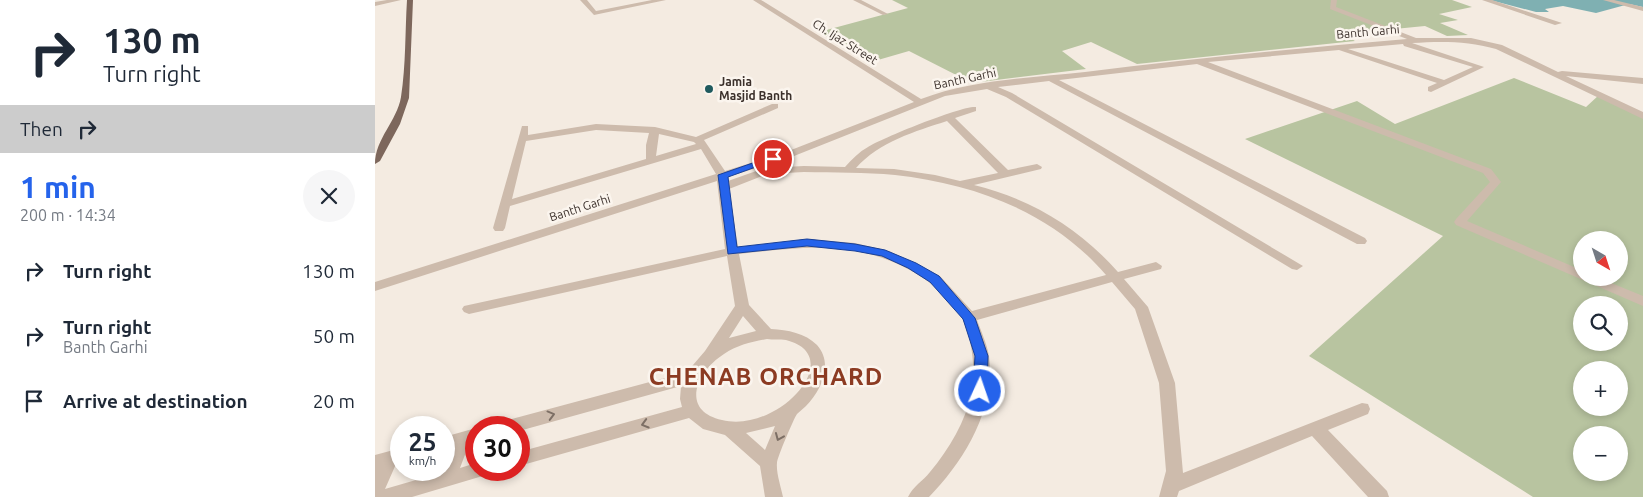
<!DOCTYPE html>
<meta charset="utf-8">
<style>
:root{--surface:#fff;--page:#f6f6f7;--text:#1f2937;--muted:#747a83;--accent:#2563eb}
body{margin:0;font-family:Ubuntu,sans-serif;background:var(--page);color:var(--text);height:100vh;display:flex;flex-direction:column;font-size:19px;white-space:nowrap}
*{box-sizing:border-box;margin:0}
p{font-size:16px;color:var(--muted)}
.icon{flex:none;width:28px;height:28px;fill:none;stroke:currentColor;stroke-width:2;stroke-linecap:round;stroke-linejoin:round}
.map{position:relative;flex:1;overflow:hidden}
.details{display:flex;flex-direction:column;background:var(--surface);width:375px}
.details>*{flex:none}
.hud{background:#fff;color:var(--text);overflow:hidden}
.needle{width:32px;rotate:141deg}
.tools{position:absolute;left:1198px;top:231px;display:grid;gap:10px}
.tools a{display:grid;place-items:center;width:55px;height:55px;border-radius:50%;background:var(--surface);box-shadow:0 2px 8px #0003;font-size:25px}
.speed{position:absolute;left:15px;top:416px;display:flex;gap:10px;font-size:25px;font-weight:700;text-align:center}
.speed>*{display:grid;place-content:center;width:65px;height:65px;border-radius:50%;background:var(--surface);box-shadow:0 2px 8px #0003;line-height:1}
.speed small{font-size:12px;font-weight:400}
.speed .limit{border:8px solid #d22;background:#fff;color:#111}
.pin{position:absolute;display:grid;place-items:center;width:42px;height:42px;color:#fff;margin:-21px;border:2px solid #fff;border-radius:50%;box-shadow:0 1px 5px #0007}
.me{position:absolute;width:55px;margin:-28px;rotate:3deg;stroke-linejoin:round;filter:drop-shadow(0 0 4px #0008)}
.turn{display:flex;align-items:center;gap:18px;height:105px;padding:0 20px;font-size:22px}
.turn .icon{width:65px;height:65px;stroke-width:2.5}
.turn b{display:block;font-size:35px;line-height:42px}
.then{display:flex;align-items:center;height:48px;padding:0 20px;background:#0003;gap:10px;font-size:19px}
.round{display:grid;place-items:center;flex:none;width:52px;height:52px;border-radius:26px;background:var(--page)}
.overview{display:flex;align-items:center;justify-content:space-between;height:85px;padding:0 20px}
h1{font-size:30px;font-weight:600;line-height:38px;color:var(--accent)}
ul{padding:0;list-style:none}
li{display:flex;align-items:center;gap:15px;height:65px;padding:0 20px}
li div{flex:1}
li b{display:block;font-size:19px}
li em{font-style:normal}
main{display:flex;flex:1;min-height:0}
.map>svg:first-child{display:block}
</style>
<main>
<section class="details">
<div class="hud">
<div class="turn"><svg class="icon" aria-label="right" viewBox="0 0 24 24"><path d="M7 20v-9h11M14 6l5 5-5 5"/></svg><div><b>130 m</b>Turn right</div></div>
<div class="then">Then<svg class="icon" aria-label="right" viewBox="0 0 24 24"><path d="M7 20v-9h11M14 6l5 5-5 5"/></svg></div>
</div>
<div class="overview"><div><h1>1 min</h1><p>200 m · 14:34</p></div><a class="round"><svg class="icon" aria-label="close" viewBox="0 0 24 24"><path d="M6 6l12 12M18 6L6 18"/></svg></a></div>
<ul>
<li><svg class="icon" aria-label="right" viewBox="0 0 24 24"><path d="M7 20v-9h11M14 6l5 5-5 5"/></svg><div><b>Turn right</b></div><em>130 m</em></li>
<li><svg class="icon" aria-label="right" viewBox="0 0 24 24"><path d="M7 20v-9h11M14 6l5 5-5 5"/></svg><div><b>Turn right</b><p>Banth Garhi</p></div><em>50 m</em></li>
<li><svg class="icon" aria-label="arrive" viewBox="0 0 24 24"><path d="M6 21V4h12l-3 4 3 4H6"/></svg><div><b>Arrive at destination</b></div><em>20 m</em></li>
</ul>
</section>
<div class="map">
<svg width="1268" height="497" viewBox="0 0 1268 497">
<rect width="100%" height="100%" fill="#f4ebe1"/>
<path fill="#b8c4a0" fill-rule="evenodd" d="M 517,0 L 1077,0 L 1097,7 L 1064,14 L 1083,20 L 1065,23 L 1093,35 L 1072,36 L 1050,26 L 968,34 L 980,41 L 762,64 L 716,42 L 687,51 L 711,69 L 597,83 L 534,51 L 496,62 L 444,32 L 533,8 Z
M 1139,78 L 1211,107 L 1224,95 L 1268,116 L 1268,497 L 1158,497 L 934,356 L 1068,236 L 870,139 L 982,101 L 1020,124 ZM 1206,240 L 1244,240 L 1244,278 L 1206,278 ZM 1206,305 L 1244,305 L 1244,342 L 1206,342 ZM 1206,370 L 1244,370 L 1244,408 L 1206,408 ZM 1206,435 L 1244,435 L 1244,472 L 1206,472 Z"/>
<path fill="#7fb0b2" d="M 1115,0 L 1268,0 L 1268,7 L 1254,4 L 1221,13 L 1188,6 L 1170,9 L 1174,12 L 1161,12 Z"/>
<g fill="none" stroke-linecap="round" stroke-linejoin="round">
<path fill="#cdbbac" fill-rule="evenodd" d="M 12,0 L 26,0 L 0,6 L 0,2 Z
M 205,0 L 212,0 L 221,11 L 277,0 L 291,0 L 219,15 Z
M 378,0 L 386,0 L 546,99 C 598,79 657,78 710,72 C 817,59 924,48 1032,39 L 955,9 L 956,0 L 962,0 L 961,7 L 1041,38 L 1096,38 L 1127,45 L 1183,72 L 1187,71 L 1268,78 L 1268,84 L 1191,76 L 1268,112 L 1268,119 L 1121,49 C 1093,41 1067,41 1037,43 L 1109,67 L 1056,92 L 1053,91 L 1053,87 L 1062,83 L 964,50 L 833,62 L 1116,169 L 1126,182 L 1092,221 L 1206,270 L 1206,278 L 1224,278 L 1268,296 L 1268,306 L 1081,225 L 1079,222 L 1081,219 L 1115,182 L 1108,173 L 822,64 L 684,80 L 990,238 L 992,241 L 990,244 L 982,244 L 674,81 L 623,87 L 637,93 L 928,266 L 922,270 L 917,269 L 631,97 L 612,89 L 570,96 L 419,156 L 353,177 L 353,181 L 390,168 L 429,166 L 470,167 C 477,159 484,152 493,147 C 507,138 588,105 601,107 L 601,111 L 580,118 L 633,170 L 662,164 L 667,167 L 666,169 L 599,185 C 656,199 704,228 743,272 L 781,262 L 787,266 L 786,269 L 749,279 L 773,307 L 800,383 L 808,473 L 987,403 L 993,404 L 995,409 L 993,414 L 953,430 L 1012,491 L 1014,497 L 993,497 L 937,436 L 804,491 L 802,497 L 784,497 L 791,471 L 784,383 L 760,309 L 737,282 L 602,320 C 606,331 612,344 614,356 C 621,409 589,461 554,497 L 533,497 C 538,486 548,481 555,472 C 575,448 590,422 597,392 C 601,372 597,336 587,318 C 566,282 521,258 481,251 C 442,244 403,250 364,254 L 374,305 L 396,329 C 413,330 430,333 442,345 C 459,364 446,391 431,406 C 428,409 425,411 422,414 C 419,418 402,458 402,463 C 401,473 406,487 408,497 L 390,497 L 385,466 L 350,435 L 328,429 L 314,418 L 144,466 L 144,452 L 307,407 L 305,399 L 306,386 L 144,431 L 144,428 L 121,428 L 123,423 L 129,421 L 312,372 L 330,351 L 360,306 L 352,256 L 94,314 L 89,312 L 87,309 L 89,306 L 350,249 L 342,181 L 0,291 L 0,282 L 341,174 L 326,149 L 135,206 L 130,228 L 128,231 L 120,231 L 118,228 L 147,126 L 153,126 L 153,135 L 221,124 L 280,127 L 321,137 L 397,104 L 403,104 L 403,108 L 329,140 L 350,171 L 411,152 L 539,102 ZM 1028,44 L 1029,46 L 1098,67 L 1069,80 L 973,49 ZM 572,121 L 623,173 L 585,181 L 560,175 L 519,169 L 481,168 C 504,142 541,131 572,121 ZM 221,130 L 274,133 L 271,145 L 271,159 L 137,199 L 151,141 ZM 284,134 L 319,142 L 321,144 L 281,156 ZM 429,172 C 459,173 490,172 520,175 C 601,184 678,213 731,275 L 597,311 L 565,276 L 514,251 L 480,243 L 432,239 L 363,247 L 354,189 L 392,174 ZM 368,316 L 381,331 L 354,338 ZM 392,339 C 398,340 405,339 411,340 C 474,356 403,434 347,420 C 304,410 322,371 349,354 C 362,345 377,342 392,339 ZM 400,426 L 390,450 L 371,433 Z
M 478,0 L 486,0 L 513,14 L 508,15 Z
M 1107,0 L 1117,0 L 1187,23 L 1180,25 Z
M 1228,0 L 1239,0 L 1268,7 L 1268,11 Z
M 101,428 L 101,442 L 94,444 L 85,468 L 101,463 L 101,470 L 114,470 L 111,475 L 37,497 L 0,497 L 0,455 L 26,448 L 26,462 L 21,464 L 10,489 L 65,473 L 69,470 L 74,450 L 69,451 L 69,437 Z"/>
<path fill="#7d675c" fill-rule="evenodd" d="M 32,0 L 38,0 L 34,98 L 25,124 L 5,161 L 0,164 C 0,139 22,121 26,97 C 31,65 30,32 32,0 Z"/>
</g>
<defs><path id="oneway-chevron" d="M-2-3.5L2.5 0L-2 3.5" fill="none" stroke-width="1.6" stroke-linecap="round" stroke-linejoin="round" transform="scale(1.25)"/></defs>
<g stroke="#7d6f65">
<use href="#oneway-chevron" transform="translate(176 415) rotate(-15)"/>
<use href="#oneway-chevron" transform="translate(270 424) rotate(164)"/>
<use href="#oneway-chevron" transform="translate(404 437) rotate(113)"/>
</g>
<path fill="#2563eb" stroke="#184099" d="M 395,157 L 403,159 L 353,177 L 362,247 L 432,239 L 480,244 L 510,250 L 541,263 L 564,276 L 600,318 L 613,356 L 612,391 L 610,395 L 600,395 L 598,391 L 600,356 L 588,319 L 555,282 L 533,268 L 507,256 L 480,251 L 432,246 L 353,254 L 343,175 Z"/>
<circle fill="#1f5a5e" stroke="#fbf5ee" stroke-width="2" cx="334" cy="89" r="5"/>
<g text-anchor="middle" stroke-width="5" stroke-linejoin="round" paint-order="stroke">
<g font-size="12" fill="#3b302b" stroke="#fbf5ee">
<text transform="translate(993 32) rotate(-5)" y="4">Banth Garhi</text>
<text transform="translate(470 42) rotate(32)" y="4">Ch. Ijaz Street</text>
<text transform="translate(590 79) rotate(-12)" y="4">Banth Garhi</text>
<text transform="translate(205 208) rotate(-18)" y="4">Banth Garhi</text>
</g>
<g font-size="12" font-weight="bold" fill="#3b302b" stroke="#fbf5ee" text-anchor="start">
<text x="344" y="86">Jamia<tspan x="344" dy="14">Masjid Banth</tspan></text>
</g>
<g font-size="24" font-weight="bold" letter-spacing="1" fill="#8c3b22" stroke="#fbf5ee">
<text x="391" y="385">CHENAB ORCHARD</text>
</g>
</g>
</svg>
<div class="tools">
<a><svg class="needle" viewBox="-14 -14 28 28"><path d="M0-13l5 13h-10z" fill="#e53935"/><path d="M0 13l5-13h-10z" fill="#747a83"/></svg></a>
<a><svg class="icon" aria-label="search" viewBox="0 0 24 24"><circle cx="10" cy="10" r="6"/><path d="M15 15l6 6"/></svg></a>
<a>+</a>
<a>−</a>
</div>
<div class="speed"><div>25<small>km/h</small></div><div class="limit">30</div></div>
<div class="pin" style="left:398px;top:159px;background:#d93025"><svg class="icon" aria-label="arrive" viewBox="0 0 24 24"><path d="M6 21V4h12l-3 4 3 4H6"/></svg></div>
<svg class="me" style="left:605px;top:391px" viewBox="-20 -20 40 40"><circle r="17" fill="#2563eb" stroke="#fff" stroke-width="3"/><path d="M0-11L8 9 0 5-8 9z" fill="#fff"/></svg>
</div>
</main>
